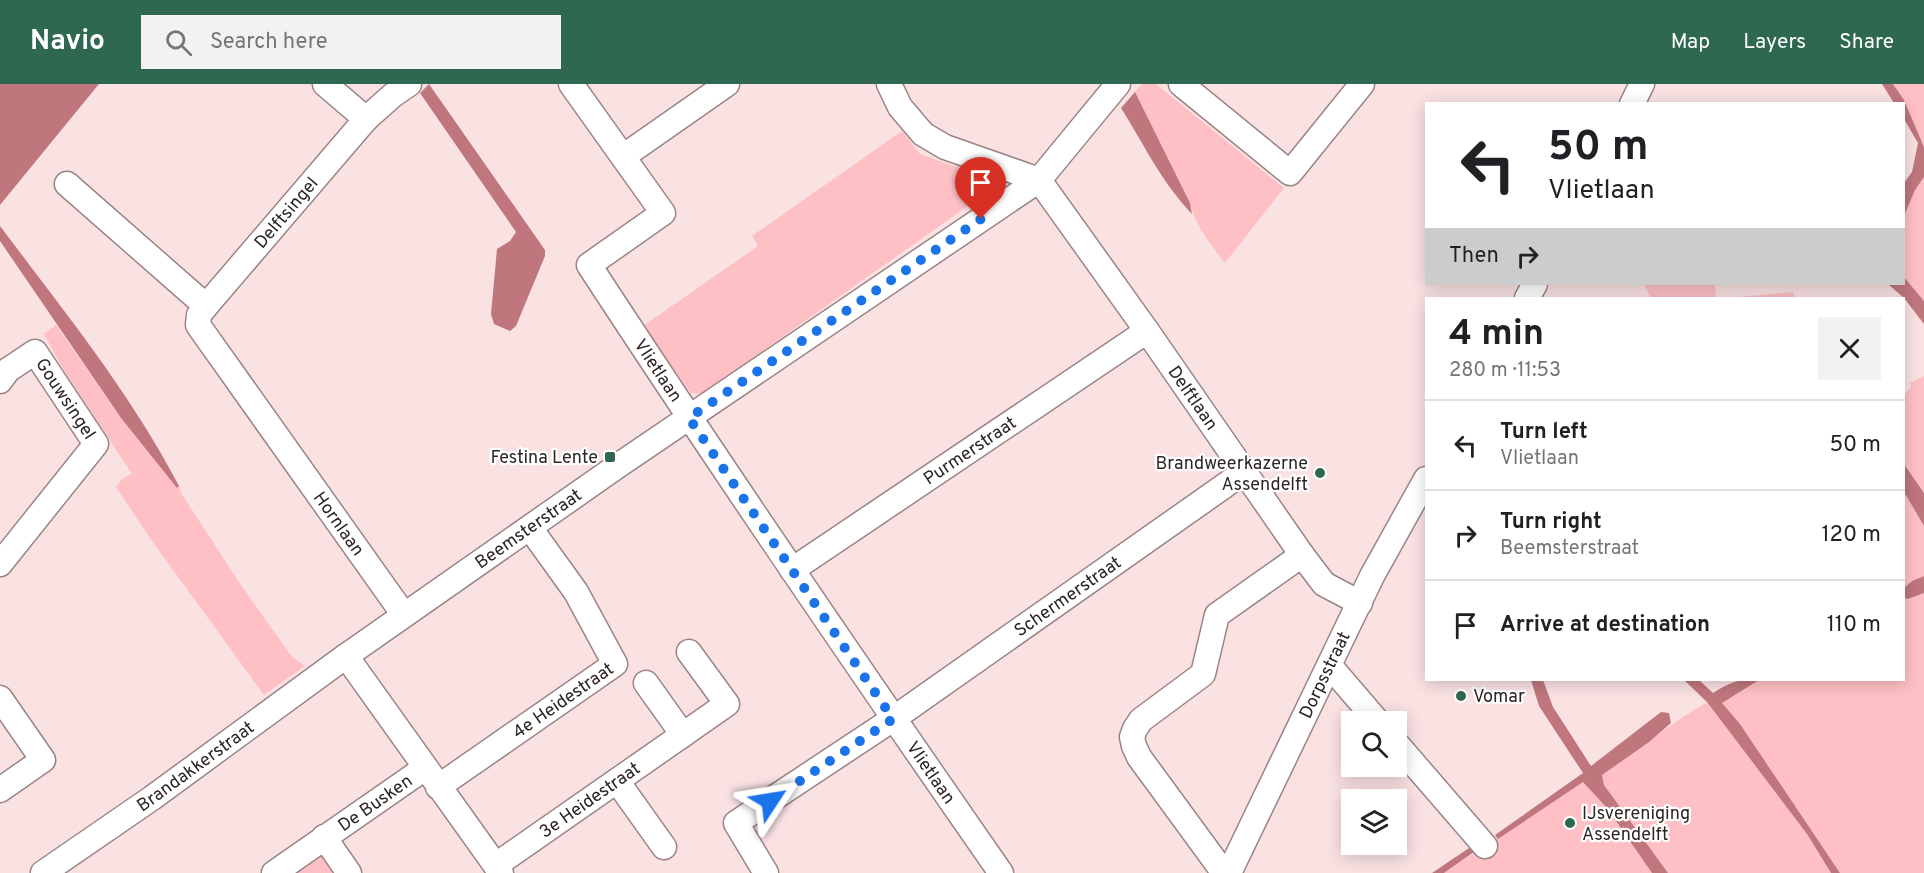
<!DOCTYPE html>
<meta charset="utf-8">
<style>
:root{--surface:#fff;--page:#f2f2f2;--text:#202124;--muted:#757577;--line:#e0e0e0;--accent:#2f6850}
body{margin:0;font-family:Overpass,sans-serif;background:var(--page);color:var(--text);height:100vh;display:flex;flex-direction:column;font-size:22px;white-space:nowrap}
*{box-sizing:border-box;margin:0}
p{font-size:20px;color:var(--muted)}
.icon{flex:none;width:33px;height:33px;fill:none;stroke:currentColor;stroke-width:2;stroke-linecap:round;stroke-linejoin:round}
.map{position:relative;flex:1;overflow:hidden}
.sheet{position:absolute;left:1425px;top:213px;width:480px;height:384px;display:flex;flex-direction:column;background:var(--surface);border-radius:0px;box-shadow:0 3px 15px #0003}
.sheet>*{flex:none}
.banner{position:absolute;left:1425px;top:18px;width:480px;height:183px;border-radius:0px;box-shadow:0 3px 15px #0003;background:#fff;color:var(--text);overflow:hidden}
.tools{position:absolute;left:1341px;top:627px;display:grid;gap:12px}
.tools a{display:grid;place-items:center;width:66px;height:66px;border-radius:0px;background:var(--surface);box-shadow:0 3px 15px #0003;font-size:30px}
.pin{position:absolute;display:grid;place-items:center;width:51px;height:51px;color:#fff;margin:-62px -26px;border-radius:50% 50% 50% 0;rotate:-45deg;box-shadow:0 0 6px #0007}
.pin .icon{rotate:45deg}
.me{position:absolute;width:66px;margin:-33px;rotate:57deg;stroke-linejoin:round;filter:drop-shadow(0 0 4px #0008)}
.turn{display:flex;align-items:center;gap:21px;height:126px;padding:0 24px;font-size:27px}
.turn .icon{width:78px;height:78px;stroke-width:2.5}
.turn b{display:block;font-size:42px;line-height:51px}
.then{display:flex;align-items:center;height:57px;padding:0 24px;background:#0003;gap:12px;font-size:22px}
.round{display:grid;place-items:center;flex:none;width:63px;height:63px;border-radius:0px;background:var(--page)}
.head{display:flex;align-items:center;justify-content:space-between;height:102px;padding:0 24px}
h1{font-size:36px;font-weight:700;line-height:45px}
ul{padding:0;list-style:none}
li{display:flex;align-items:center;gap:18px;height:90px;padding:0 24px;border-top:2px solid var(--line)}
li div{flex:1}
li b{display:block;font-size:22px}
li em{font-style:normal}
header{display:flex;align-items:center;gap:36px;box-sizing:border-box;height:84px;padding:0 30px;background:var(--accent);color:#fff}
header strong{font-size:28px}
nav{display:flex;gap:33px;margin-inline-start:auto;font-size:21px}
.search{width:420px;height:54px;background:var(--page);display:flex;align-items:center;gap:15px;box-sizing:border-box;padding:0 21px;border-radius:0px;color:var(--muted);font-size:22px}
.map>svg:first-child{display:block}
</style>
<header>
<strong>Navio</strong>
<div class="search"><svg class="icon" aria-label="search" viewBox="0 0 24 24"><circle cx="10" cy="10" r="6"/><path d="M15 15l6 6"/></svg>Search here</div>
<nav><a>Map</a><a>Layers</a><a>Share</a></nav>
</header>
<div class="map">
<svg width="1924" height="789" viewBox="0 0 1924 789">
<rect width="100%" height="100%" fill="#fae2e3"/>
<path fill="#fec0c5" d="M 1142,0 L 1156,0 L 1284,104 L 1225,179 C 1211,161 1195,142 1190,119 L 1135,8 Z
M 1893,0 L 1924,0 L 1924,63 L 1904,16 Z
M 902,47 L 920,70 L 993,96 L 998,99 L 996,102 L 702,310 L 691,309 L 643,242 L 758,162 L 752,152 Z
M 1924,93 L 1924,217 L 1904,193 L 1904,132 L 1915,106 Z
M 1645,200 L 1715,200 L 1716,214 L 1651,214 L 1646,205 Z
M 1793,208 L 1795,214 L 1728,214 Z
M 56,241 L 121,334 L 177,404 L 179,402 L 181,409 L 239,498 L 292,573 L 305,582 L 264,611 L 152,457 L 116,403 L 122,395 L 132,390 L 63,285 L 44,250 Z
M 1924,292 L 1924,409 L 1904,380 L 1904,310 L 1911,303 L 1910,299 Z
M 1904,408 L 1924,442 L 1924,492 L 1912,497 L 1904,504 Z
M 1924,509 L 1924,789 L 1840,789 L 1740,640 L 1721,619 L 1759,596 L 1904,596 L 1904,514 L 1909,515 Z
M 1707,618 L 1807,750 L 1831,789 L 1668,789 L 1604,701 L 1602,691 C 1636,666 1671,640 1707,618 Z
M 1583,697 L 1607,724 L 1652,789 L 1444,789 Z
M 322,768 L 341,789 L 287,789 Z"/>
<path fill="#c0767d" d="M 0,0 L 99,0 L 0,121 Z
M 429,0 L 545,166 L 545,172 L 516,242 L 510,247 L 494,240 L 491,230 L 497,165 L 510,157 L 516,148 L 420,9 Z
M 1882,0 L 1893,0 L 1904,16 L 1924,63 L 1924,93 L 1915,106 L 1904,132 L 1904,99 L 1912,88 L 1918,59 L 1904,35 L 1904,20 L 1894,19 Z
M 1135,8 L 1190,119 L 1192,130 C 1160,96 1145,62 1121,24 Z
M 0,142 C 63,226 130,308 179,402 L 177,404 L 121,334 L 0,157 Z
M 1904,193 L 1924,217 L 1924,240 L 1904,214 L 1888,200 L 1904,200 Z
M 1904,380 L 1924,409 L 1924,442 L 1904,408 Z
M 1924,492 L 1924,509 L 1908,515 L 1904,514 L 1904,504 L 1912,497 Z
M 1531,596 L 1543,596 L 1553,623 L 1591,682 L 1661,628 L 1669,629 L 1671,639 L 1649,658 L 1602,691 L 1604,701 L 1668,789 L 1652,789 L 1607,724 L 1583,698 L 1498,755 L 1495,751 L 1583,689 L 1539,622 Z
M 1684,596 L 1699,596 L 1713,609 C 1731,598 1738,595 1759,596 L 1722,619 L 1740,640 L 1840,789 L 1831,789 L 1807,750 L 1707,618 Z
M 1469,764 L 1474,768 L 1444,789 L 1432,789 Z"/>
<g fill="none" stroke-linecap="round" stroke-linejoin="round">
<g stroke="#9a8485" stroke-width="27">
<g id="minor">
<path d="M 325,0 L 366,35"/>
<path id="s1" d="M 571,0 L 663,129 L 589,181 C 723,386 861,588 1001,789"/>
<path id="s2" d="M 889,0 L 900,23 L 923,50 L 945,63 L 1039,96 L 1147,247 L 1302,471 L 1324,500 L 1360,519"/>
<path d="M 1181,0 L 1290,89 L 1362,0"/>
<path d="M 1632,20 L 1642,0"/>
<path d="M 624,72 L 727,0"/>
<path id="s3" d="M 67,100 L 206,222 L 199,231 L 198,241 L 404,531"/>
<path d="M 1527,214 L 1535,200"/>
<path id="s4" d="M 206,222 L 366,35 L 393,11 L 409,0"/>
<path id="s5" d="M 0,297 L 8,286 L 35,268 L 96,360 L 0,480"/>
<path id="s6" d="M 792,486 L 1147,247"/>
<path d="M 1330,582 L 1378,638"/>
<path d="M 646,599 L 683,651"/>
<path d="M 0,614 L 43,676 L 0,706"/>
<path d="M 1396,659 L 1485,762"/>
<path d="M 617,697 L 664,763"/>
<path id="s7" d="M 438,703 L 615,580 L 576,508 L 530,444"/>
<path d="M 324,753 L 349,789"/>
<path id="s8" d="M 496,781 L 727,620 L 689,568"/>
<path id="s9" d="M 43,789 L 152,714 L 346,572"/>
<path id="s10" d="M 274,789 L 425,684"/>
<path id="s11" d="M 501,789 L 346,572 L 616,383 L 1039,96 L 1118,0"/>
<path id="s12" d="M 766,789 L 736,739 L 893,635 L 1244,388"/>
<path d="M 1224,789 L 1139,673 L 1134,662 L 1132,653 L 1135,645 L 1141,636 L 1203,590 L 1217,531 L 1302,471"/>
<path id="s13" d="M 1229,789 L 1372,492 L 1426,395"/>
</g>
</g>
<use href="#minor" stroke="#fff" stroke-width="24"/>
</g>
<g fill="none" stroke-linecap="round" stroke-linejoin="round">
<path stroke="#1a73e8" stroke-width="10" stroke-dasharray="0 18" d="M 770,717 L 893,635 L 689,334 L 981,135"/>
</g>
<g fill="#2f6850" stroke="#fff" stroke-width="2">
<rect x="604" y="367" width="12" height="12" rx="3"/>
<circle cx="1320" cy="389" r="6"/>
<circle cx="1461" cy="612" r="6"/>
<circle cx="1570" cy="739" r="6"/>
</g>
<g text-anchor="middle" stroke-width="4.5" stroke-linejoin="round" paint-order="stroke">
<g font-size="18" fill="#2d2525" stroke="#fff">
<text dy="6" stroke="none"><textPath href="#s4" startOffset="123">Delftsingel</textPath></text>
<text dy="6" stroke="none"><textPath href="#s1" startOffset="375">Vlietlaan</textPath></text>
<text dy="6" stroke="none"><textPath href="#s5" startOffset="102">Gouwsingel</textPath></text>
<text dy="6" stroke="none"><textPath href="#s2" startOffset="453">Delftlaan</textPath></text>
<text dy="6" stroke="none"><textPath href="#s6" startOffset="214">Purmerstraat</textPath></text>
<text dy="6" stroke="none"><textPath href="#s3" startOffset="450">Hornlaan</textPath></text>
<text dy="6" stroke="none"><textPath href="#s11" startOffset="489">Beemsterstraat</textPath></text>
<text dy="6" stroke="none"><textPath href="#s12" startOffset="460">Schermerstraat</textPath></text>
<text dy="6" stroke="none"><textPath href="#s13" startOffset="220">Dorpsstraat</textPath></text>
<text dy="6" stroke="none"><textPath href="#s7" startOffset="152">4e Heidestraat</textPath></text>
<text dy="6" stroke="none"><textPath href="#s9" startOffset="186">Brandakkerstraat</textPath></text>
<text dy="6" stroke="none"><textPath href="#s1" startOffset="861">Vlietlaan</textPath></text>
<text dy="6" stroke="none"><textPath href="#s8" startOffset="114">3e Heidestraat</textPath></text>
<text dy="6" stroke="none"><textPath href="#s10" startOffset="123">De Busken</textPath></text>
</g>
<g font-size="18" fill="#2d2525" stroke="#fff" text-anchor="end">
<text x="598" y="379">Festina Lente</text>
<text x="1308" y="385">Brandweerkazerne<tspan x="1308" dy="21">Assendelft</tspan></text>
<text x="1473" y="618" text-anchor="start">Vomar</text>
<text x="1582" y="735" text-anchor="start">IJsvereniging<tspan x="1582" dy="21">Assendelft</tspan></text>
</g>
</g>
</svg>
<div class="tools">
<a><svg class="icon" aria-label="search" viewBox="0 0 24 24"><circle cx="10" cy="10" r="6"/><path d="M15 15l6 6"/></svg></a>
<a><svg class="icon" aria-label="layers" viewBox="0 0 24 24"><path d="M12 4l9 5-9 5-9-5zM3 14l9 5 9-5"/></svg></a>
</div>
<div class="pin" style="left:981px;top:135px;background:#d93025"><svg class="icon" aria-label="arrive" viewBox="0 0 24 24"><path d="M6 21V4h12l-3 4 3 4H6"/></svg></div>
<svg class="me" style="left:770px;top:717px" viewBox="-20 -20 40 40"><path d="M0-17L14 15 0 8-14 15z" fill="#1a73e8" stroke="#fff" stroke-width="4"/></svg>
<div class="banner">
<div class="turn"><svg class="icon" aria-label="left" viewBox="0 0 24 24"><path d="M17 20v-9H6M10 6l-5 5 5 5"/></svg><div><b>50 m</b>Vlietlaan</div></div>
<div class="then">Then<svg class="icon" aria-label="right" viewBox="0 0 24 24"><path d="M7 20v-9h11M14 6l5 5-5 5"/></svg></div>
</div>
<section class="sheet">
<div class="head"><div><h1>4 min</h1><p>280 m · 11:53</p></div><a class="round"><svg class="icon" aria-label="close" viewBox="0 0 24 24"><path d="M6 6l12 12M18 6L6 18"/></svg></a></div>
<ul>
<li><svg class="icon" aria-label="left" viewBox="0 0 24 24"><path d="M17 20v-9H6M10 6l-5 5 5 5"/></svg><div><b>Turn left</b><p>Vlietlaan</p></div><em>50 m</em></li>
<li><svg class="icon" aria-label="right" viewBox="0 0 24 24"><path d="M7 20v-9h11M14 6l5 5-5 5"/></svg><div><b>Turn right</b><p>Beemsterstraat</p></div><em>120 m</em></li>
<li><svg class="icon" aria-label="arrive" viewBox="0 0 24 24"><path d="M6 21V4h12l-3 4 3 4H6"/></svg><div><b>Arrive at destination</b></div><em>110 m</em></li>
</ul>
</section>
</div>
